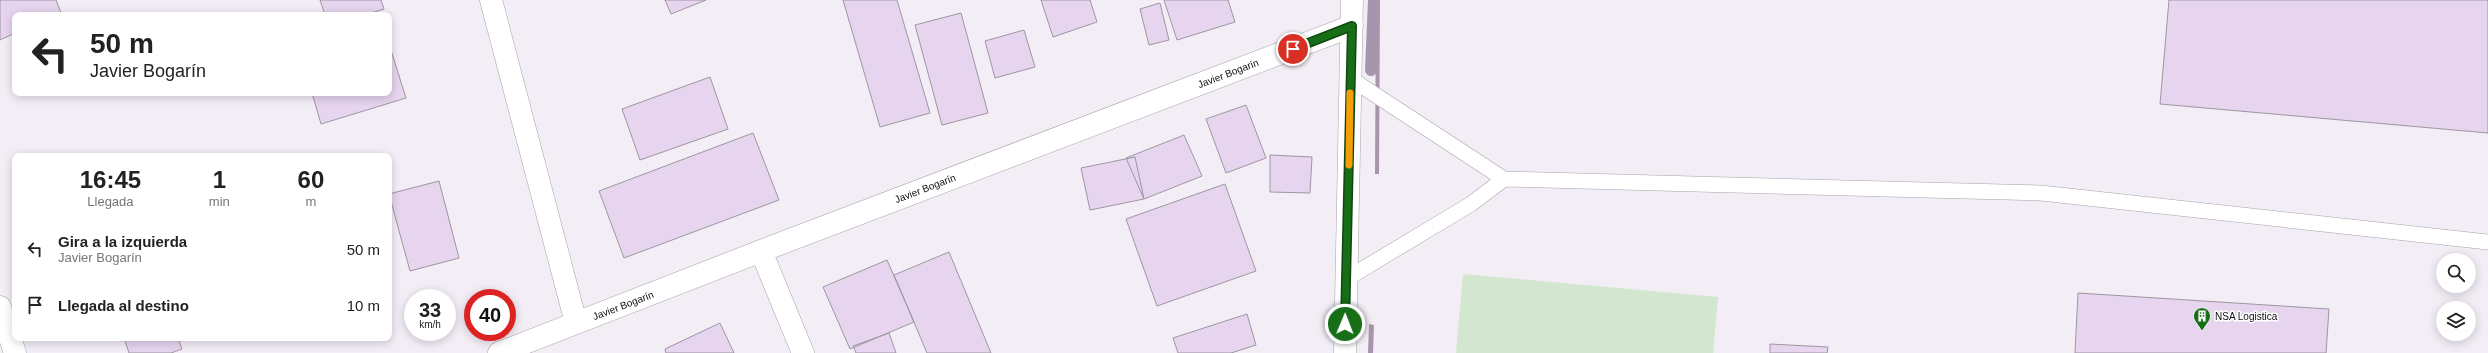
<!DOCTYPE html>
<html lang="es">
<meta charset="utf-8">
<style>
:root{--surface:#fff;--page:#f2f2f2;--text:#222;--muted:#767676}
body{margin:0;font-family:Arial,sans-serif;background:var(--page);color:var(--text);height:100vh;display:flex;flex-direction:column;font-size:15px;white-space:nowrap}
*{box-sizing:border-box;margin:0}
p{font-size:13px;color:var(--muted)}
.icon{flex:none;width:22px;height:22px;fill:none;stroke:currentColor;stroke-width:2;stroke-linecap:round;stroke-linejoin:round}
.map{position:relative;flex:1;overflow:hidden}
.details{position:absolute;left:12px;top:153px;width:380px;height:188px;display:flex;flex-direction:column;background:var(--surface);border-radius:8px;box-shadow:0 2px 10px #0003}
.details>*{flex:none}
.guide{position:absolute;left:12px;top:12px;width:380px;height:84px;border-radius:8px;box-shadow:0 2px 10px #0003;background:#fff;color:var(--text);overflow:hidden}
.buttons{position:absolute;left:2436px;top:253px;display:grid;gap:8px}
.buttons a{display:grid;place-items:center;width:40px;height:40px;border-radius:50%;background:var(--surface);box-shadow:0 2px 10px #0003;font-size:20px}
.speed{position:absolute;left:404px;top:289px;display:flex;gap:8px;font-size:20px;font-weight:700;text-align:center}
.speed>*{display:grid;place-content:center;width:52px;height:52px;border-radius:50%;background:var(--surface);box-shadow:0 2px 10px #0003;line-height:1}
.speed small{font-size:10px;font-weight:400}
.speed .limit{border:6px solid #d22;background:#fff;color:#111}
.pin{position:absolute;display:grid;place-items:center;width:34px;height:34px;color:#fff;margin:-17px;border:2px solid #fff;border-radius:50%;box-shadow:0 1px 4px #0007}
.me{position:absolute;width:44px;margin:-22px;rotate:1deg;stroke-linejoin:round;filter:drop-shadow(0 0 3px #0008)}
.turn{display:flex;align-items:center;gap:14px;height:84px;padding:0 12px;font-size:18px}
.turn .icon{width:52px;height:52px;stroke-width:2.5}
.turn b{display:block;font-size:28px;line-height:34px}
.eta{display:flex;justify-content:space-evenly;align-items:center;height:68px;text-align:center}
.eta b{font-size:24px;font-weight:600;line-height:28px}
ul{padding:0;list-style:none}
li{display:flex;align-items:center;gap:12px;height:56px;padding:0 12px}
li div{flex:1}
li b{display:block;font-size:15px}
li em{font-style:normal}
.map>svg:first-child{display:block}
</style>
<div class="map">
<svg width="2488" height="353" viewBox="0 0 2488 353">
<rect width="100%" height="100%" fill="#f3edf6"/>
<path fill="#d2e6d0" d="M 1463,274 L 1718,297 L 1713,353 L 1456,353 Z"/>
<path fill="#a795ae" d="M 1376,0 L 1380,0 L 1379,174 L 1375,174 Z
M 1369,324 L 1374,325 L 1373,353 L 1368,353 Z"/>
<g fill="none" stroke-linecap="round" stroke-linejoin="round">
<path stroke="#a795ae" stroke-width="12" d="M 1371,70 L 1374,0"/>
</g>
<path fill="#e7d4ef" stroke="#9c979f" d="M 0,0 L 56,0 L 61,13 L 56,15 L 15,15 L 15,33 L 0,40 Z
M 320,0 L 381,0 L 384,9 L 365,15 L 325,15 Z
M 665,0 L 706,0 L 671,14 Z
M 843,0 L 897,0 L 930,113 L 880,127 Z
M 1041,0 L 1090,0 L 1097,22 L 1053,37 Z
M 1164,0 L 1228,0 L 1235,22 L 1177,40 Z
M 2169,0 L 2488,0 L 2488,133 L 2160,104 Z
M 1160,3 L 1169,40 L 1149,45 L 1140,9 Z
M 961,13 L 988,113 L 942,125 L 915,25 Z
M 1024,30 L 1035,67 L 995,78 L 985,41 Z
M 389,44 L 406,98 L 321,124 L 312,93 L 389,93 Z
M 710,77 L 728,129 L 640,160 L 622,109 Z
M 1246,105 L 1266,158 L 1226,173 L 1206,119 Z
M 753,133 L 779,200 L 624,258 L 599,191 Z
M 1184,135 L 1202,176 L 1144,199 L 1126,158 Z
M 1270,155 L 1312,157 L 1310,193 L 1270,192 Z
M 1135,157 L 1144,199 L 1090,210 L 1081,168 Z
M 439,181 L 459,258 L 410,271 L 389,194 Z
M 1225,184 L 1256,271 L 1157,306 L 1126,219 Z
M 949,252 L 991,353 L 927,353 L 894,275 Z
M 887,260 L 914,322 L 850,349 L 823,287 Z
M 2078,293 L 2329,309 L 2326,353 L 2075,353 Z
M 1247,314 L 1256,345 L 1231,353 L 1178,353 L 1173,338 Z
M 720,323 L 734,353 L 666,353 L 665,349 Z
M 889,333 L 896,353 L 856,353 L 853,346 Z
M 124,338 L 178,338 L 182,349 L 171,353 L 129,353 Z
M 1770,344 L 1828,347 L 1827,353 L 1770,353 Z"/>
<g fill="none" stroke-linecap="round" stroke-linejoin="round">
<g stroke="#a8a2aa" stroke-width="16">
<path id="service" d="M 1504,179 L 2041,193 L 2488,242
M 1346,279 L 1471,204 L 1504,179 L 1351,79"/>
</g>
<g stroke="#a8a2aa" stroke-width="23">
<path id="minor" d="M 491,0 L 576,323
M 761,251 L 803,353
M 0,307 L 15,353
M 499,353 L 761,251 L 1352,26"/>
</g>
<g stroke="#a8a2aa" stroke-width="23">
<path id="tertiary" d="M 1345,353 L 1352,0"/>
</g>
<use href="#service" stroke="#fff" stroke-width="15"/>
<use href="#minor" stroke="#fff" stroke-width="22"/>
<use href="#tertiary" stroke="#fff" stroke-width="22"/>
</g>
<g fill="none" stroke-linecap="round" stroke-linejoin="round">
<g stroke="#0f480f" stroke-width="10">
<path id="route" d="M 1293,49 L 1352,26 L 1345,324"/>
</g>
<use href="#route" stroke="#176e17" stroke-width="7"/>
<path stroke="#f59e0b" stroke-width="7" d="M 1349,165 L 1350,93"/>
</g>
<defs>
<g id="building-pin" transform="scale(0.9)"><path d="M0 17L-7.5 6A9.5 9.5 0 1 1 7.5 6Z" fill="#176e17" stroke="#fff"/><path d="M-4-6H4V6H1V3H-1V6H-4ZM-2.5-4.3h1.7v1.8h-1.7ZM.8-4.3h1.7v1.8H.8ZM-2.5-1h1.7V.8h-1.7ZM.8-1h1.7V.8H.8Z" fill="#fff"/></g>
</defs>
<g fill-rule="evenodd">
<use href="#building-pin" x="2202" y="316"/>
</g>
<g text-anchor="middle" stroke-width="3" stroke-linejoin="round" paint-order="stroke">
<g font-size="10" fill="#0f0d0f" stroke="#fff">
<text transform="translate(1228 73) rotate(-21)" y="4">Javier Bogarín</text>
<text transform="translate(925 188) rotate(-21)" y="4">Javier Bogarín</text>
<text transform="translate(623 305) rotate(-21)" y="4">Javier Bogarín</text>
</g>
<g font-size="10" fill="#0f0d0f" stroke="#fff" text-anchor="start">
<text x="2215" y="320">NSA Logistica</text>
</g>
</g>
</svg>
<div class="buttons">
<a><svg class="icon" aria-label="search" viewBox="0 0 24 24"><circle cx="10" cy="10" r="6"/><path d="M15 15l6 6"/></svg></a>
<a><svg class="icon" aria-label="layers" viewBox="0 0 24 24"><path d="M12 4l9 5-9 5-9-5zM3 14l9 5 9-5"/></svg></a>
</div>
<div class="speed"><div>33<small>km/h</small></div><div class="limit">40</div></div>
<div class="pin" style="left:1293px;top:49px;background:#d93025"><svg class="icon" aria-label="arrive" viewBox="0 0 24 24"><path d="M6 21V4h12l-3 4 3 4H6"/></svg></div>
<svg class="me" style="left:1345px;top:324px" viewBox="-20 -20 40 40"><circle r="17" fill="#176e17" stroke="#fff" stroke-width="3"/><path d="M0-11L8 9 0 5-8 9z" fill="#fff"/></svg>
<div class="guide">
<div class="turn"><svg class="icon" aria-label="left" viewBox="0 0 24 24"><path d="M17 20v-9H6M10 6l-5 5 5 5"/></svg><div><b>50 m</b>Javier Bogarín</div></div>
</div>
<section class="details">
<div class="eta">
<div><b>16:45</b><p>Llegada</p></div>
<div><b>1</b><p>min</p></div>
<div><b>60</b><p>m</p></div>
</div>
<ul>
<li><svg class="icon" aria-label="left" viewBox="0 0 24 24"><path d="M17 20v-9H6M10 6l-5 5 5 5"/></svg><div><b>Gira a la izquierda</b><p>Javier Bogarín</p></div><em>50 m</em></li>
<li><svg class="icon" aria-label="arrive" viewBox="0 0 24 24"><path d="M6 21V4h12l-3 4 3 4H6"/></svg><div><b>Llegada al destino</b></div><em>10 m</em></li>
</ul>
</section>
</div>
